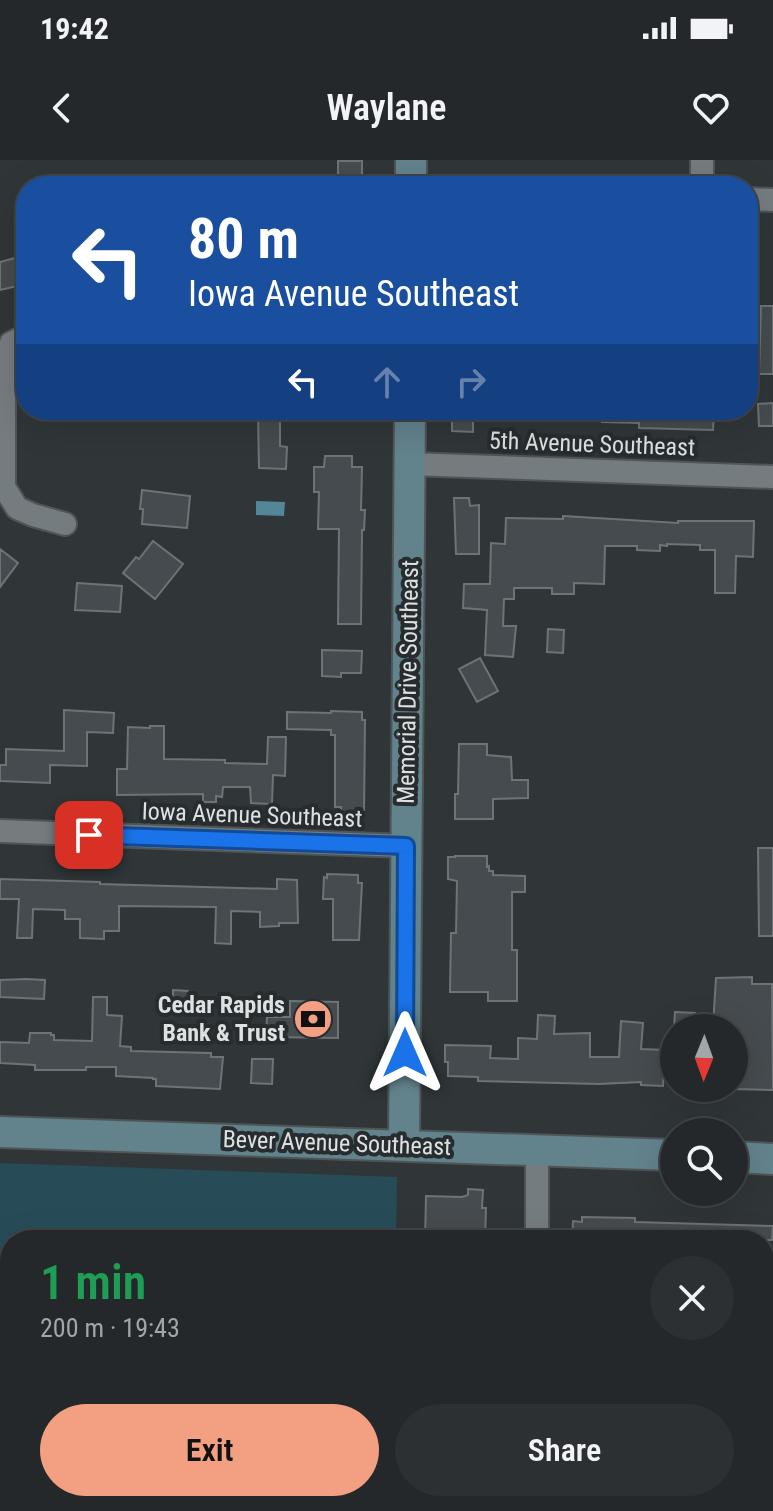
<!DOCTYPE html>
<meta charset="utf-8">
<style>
:root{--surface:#24282a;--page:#2c3032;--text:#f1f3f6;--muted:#a3a6a8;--line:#414447;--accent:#f2a081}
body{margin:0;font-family:"Roboto Condensed",sans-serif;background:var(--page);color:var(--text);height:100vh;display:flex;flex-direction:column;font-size:30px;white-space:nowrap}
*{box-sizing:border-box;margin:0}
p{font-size:26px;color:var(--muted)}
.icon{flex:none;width:44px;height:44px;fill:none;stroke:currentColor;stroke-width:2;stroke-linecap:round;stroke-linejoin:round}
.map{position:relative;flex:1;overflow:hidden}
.panel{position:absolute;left:0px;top:1070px;width:774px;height:282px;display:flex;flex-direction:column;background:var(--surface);border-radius:32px 32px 0 0;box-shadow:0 8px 32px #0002,0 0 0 2px var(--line)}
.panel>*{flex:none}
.hud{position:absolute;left:16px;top:16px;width:742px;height:244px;border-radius:32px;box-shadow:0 8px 32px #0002,0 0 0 2px var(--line);background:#1a4fa0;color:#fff;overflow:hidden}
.needle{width:52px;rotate:181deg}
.buttons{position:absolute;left:660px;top:854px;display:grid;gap:16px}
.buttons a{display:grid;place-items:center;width:88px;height:88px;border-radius:50%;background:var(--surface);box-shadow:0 8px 32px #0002,0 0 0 2px var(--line);font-size:40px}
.pin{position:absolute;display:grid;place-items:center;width:68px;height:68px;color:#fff;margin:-34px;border-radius:16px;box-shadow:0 4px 12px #0006}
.me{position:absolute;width:88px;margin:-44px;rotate:0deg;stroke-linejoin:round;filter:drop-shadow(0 0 6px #0008)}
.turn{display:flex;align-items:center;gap:28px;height:168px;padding:0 40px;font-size:36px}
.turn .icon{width:104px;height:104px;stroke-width:2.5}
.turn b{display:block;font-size:56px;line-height:68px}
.lanes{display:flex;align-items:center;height:76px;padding:0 40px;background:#0003;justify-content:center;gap:40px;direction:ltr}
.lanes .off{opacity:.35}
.round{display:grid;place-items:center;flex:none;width:84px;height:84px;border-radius:42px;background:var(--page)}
.head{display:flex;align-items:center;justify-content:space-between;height:136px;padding:0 40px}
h1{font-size:48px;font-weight:600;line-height:60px;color:#1e9e55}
.button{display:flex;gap:16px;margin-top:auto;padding:16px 40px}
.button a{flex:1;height:92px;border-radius:48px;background:var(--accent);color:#111;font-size:32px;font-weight:600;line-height:92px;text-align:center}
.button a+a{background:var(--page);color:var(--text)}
.status{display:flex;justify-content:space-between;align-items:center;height:56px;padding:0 40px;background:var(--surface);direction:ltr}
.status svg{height:22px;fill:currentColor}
header{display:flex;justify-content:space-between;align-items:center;height:104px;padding:0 40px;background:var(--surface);font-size:36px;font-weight:600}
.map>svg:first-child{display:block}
</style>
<div class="status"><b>19:42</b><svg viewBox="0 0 49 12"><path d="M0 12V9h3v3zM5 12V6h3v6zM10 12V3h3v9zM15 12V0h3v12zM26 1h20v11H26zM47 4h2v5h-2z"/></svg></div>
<header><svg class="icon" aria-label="back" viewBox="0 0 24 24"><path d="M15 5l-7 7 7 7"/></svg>Waylane<svg class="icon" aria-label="heart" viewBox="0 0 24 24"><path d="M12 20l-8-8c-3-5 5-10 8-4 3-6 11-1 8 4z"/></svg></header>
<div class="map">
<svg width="773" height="1351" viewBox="0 0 773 1351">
<rect width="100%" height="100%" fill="#303638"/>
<path fill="#274c58" d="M 0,1003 L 397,1017 L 396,1080 L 10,1080 L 10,1342 L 394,1342 L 394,1351 L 0,1351 Z"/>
<path fill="#538697" d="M 256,341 L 285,342 L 284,356 L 256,355 Z"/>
<path fill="#454b4e" stroke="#6d7376" stroke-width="2" d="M 338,1 L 362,1 L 362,26 L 341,26 L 341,17 L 338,17 Z
M 26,95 L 26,124 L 0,130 L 0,102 Z
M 761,146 L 773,146 L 773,214 L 759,214 Z
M 773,243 L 773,266 L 759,266 L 758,244 Z
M 452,250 L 473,250 L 473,272 L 452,271 Z
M 602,250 L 714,250 L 713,270 L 639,268 L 639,263 L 602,262 Z
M 258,256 L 280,256 L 280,286 L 287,287 L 286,309 L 259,308 Z
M 325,296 L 352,296 L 352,307 L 362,307 L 361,350 L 365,350 L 364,370 L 362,370 L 361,464 L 338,464 L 339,369 L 318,369 L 319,332 L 314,332 L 314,307 L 324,307 Z
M 142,330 L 190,336 L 187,368 L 142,364 L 143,349 L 140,349 Z
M 454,338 L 469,338 L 470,346 L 479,345 L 479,394 L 456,394 Z
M 563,356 L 678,363 L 678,361 L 754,361 L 753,397 L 736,396 L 735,433 L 715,433 L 715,390 L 700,390 L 700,385 L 667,384 L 667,386 L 660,385 L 660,391 L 637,390 L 637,386 L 605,386 L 604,424 L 574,423 L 574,434 L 552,434 L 552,428 L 514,428 L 514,439 L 504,439 L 503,466 L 516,466 L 513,497 L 485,495 L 487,450 L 463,448 L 464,424 L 490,424 L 491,383 L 505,384 L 506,358 L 563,359 Z
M 153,381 L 183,404 L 155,439 L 123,413 L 136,397 L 139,399 Z
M 0,389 L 18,403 L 0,427 Z
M 77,423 L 122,426 L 120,452 L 75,450 Z
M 548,469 L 564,470 L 563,493 L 547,492 Z
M 322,490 L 362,491 L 361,513 L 341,513 L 341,517 L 322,516 Z
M 480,498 L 498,531 L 477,542 L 459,509 Z
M 64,550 L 114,553 L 113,573 L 87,572 L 87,606 L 50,605 L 50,623 L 0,621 L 0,605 L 6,605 L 6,589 L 64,591 Z
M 331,551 L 362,552 L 362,560 L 365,560 L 364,653 L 341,653 L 341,647 L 335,647 L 335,575 L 331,575 L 331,570 L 287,569 L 287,552 L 331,553 Z
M 150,566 L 164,566 L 164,599 L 225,600 L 225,603 L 267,604 L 268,577 L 286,577 L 285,616 L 273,615 L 272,644 L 251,643 L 250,627 L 223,627 L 222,637 L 216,636 L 216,642 L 203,642 L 203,634 L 117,635 L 117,609 L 127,609 L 128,567 L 150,568 Z
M 459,584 L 487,584 L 487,595 L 511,597 L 512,620 L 528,620 L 528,638 L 493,639 L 493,659 L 455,659 L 455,634 L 458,634 Z
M 758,688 L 773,688 L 773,776 L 759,776 Z
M 455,696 L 487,696 L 487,707 L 489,706 L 489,711 L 493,711 L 493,715 L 525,716 L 525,732 L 512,732 L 512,790 L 517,790 L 517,841 L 488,841 L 488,832 L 450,832 L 451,773 L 456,773 L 457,721 L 448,719 L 448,697 L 455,697 Z
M 327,714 L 358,715 L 358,723 L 362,723 L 359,780 L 333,780 L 333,739 L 323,739 L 324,717 L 327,718 Z
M 0,719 L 100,722 L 100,724 L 277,729 L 277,719 L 297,720 L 298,763 L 279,763 L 279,766 L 260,767 L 260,752 L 231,751 L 231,784 L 215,783 L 216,747 L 119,746 L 119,771 L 104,771 L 104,779 L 80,778 L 80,759 L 65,759 L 65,750 L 33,749 L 32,778 L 17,778 L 19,739 L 0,739 Z
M 752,817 L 752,824 L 772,824 L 773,930 L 734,929 L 734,868 L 713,866 L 716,818 Z
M 26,819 L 45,820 L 44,839 L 0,837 L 0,820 Z
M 173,830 L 188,831 L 187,849 L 173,849 Z
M 93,837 L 107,837 L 107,855 L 122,856 L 120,886 L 131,887 L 131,891 L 211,893 L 211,897 L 223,897 L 220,929 L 156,926 L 156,919 L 153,919 L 153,918 L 116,916 L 116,907 L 86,907 L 86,910 L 35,910 L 35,905 L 0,903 L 0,882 L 29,883 L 30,873 L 51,873 L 51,875 L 54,875 L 54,880 L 92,881 Z
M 290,841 L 338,842 L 338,878 L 266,877 L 267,857 L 290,857 Z
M 675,852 L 695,853 L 695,868 L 674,868 Z
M 538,855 L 555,856 L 554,874 L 590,873 L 590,897 L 619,897 L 621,861 L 643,863 L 641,889 L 665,890 L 663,926 L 641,925 L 641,922 L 599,924 L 478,921 L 478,917 L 448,916 L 448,902 L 445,902 L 445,885 L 491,886 L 490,898 L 518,899 L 518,878 L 537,879 Z
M 252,899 L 273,899 L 272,924 L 251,923 Z
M 468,1029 L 483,1030 L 482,1048 L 486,1048 L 485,1080 L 425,1080 L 426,1036 L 462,1037 L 468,1035 Z
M 582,1057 L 635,1058 L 635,1062 L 773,1066 L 772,1080 L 572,1080 L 573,1061 L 582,1062 Z"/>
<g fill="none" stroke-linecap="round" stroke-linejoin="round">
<g stroke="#4f5556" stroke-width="26">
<path id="street" d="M 702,26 L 702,0
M 748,39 L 773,40
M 26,176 L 11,183 L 4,207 L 4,327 L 17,348 L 33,355 L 65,364
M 409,304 L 773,317
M 0,671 L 406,686
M 537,1080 L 537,990
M 659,1342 L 677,1351"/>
</g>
<g stroke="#4f5556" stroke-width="34">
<path id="secondary" d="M 411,26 L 411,0
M 0,972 L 674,995
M 404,986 L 410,250
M 734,997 L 773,999"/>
</g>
<use href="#street" stroke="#757c7f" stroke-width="22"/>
<use href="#secondary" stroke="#62828c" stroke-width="30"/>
</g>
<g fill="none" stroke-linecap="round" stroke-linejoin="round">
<g stroke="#114b97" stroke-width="20">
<path id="route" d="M 89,675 L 406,686 L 405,893"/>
</g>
<use href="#route" stroke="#1a73e8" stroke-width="14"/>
</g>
<defs>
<g id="bank-disc" transform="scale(2)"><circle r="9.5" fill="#f2a081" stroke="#272c2e"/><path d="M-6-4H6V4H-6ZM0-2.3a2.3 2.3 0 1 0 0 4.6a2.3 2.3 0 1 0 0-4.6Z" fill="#111"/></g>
</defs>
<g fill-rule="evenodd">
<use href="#bank-disc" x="313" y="859"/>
</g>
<g text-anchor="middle" stroke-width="8" stroke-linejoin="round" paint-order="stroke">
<g font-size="24" fill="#dde1e2" stroke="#272c2e">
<text transform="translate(592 284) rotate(2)" y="8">5th Avenue Southeast</text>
<text transform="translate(408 522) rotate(-89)" y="8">Memorial Drive Southeast</text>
<text transform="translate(252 655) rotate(2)" y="8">Iowa Avenue Southeast</text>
<text transform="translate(337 983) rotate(2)" y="8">Bever Avenue Southeast</text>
</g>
<g font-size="24" font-weight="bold" fill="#dde1e2" stroke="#272c2e" text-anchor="end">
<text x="285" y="853">Cedar Rapids<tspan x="285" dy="28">Bank &amp; Trust</tspan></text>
</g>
</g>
</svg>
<div class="buttons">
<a><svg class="needle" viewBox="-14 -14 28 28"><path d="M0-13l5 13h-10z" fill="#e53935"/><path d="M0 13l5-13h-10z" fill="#a3a6a8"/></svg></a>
<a><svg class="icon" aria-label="search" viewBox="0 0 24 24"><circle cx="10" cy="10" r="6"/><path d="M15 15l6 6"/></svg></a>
</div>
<div class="pin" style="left:89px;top:675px;background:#d93025"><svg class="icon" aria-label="arrive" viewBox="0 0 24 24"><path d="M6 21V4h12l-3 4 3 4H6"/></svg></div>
<svg class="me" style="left:405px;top:893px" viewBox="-20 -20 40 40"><path d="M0-17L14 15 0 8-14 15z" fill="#1a73e8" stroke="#fff" stroke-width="4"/></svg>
<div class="hud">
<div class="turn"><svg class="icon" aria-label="left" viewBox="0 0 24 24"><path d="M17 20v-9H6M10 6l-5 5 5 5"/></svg><div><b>80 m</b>Iowa Avenue Southeast</div></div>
<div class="lanes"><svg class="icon" aria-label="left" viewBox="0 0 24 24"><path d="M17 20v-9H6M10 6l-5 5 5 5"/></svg><svg class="icon off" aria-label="ahead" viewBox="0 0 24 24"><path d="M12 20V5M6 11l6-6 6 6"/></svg><svg class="icon off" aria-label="right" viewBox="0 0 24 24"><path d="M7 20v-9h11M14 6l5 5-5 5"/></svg></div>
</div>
<section class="panel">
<div class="head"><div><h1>1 min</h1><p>200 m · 19:43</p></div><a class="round"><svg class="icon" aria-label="close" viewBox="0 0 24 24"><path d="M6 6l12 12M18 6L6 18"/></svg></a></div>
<div class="button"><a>Exit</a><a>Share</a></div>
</section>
</div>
